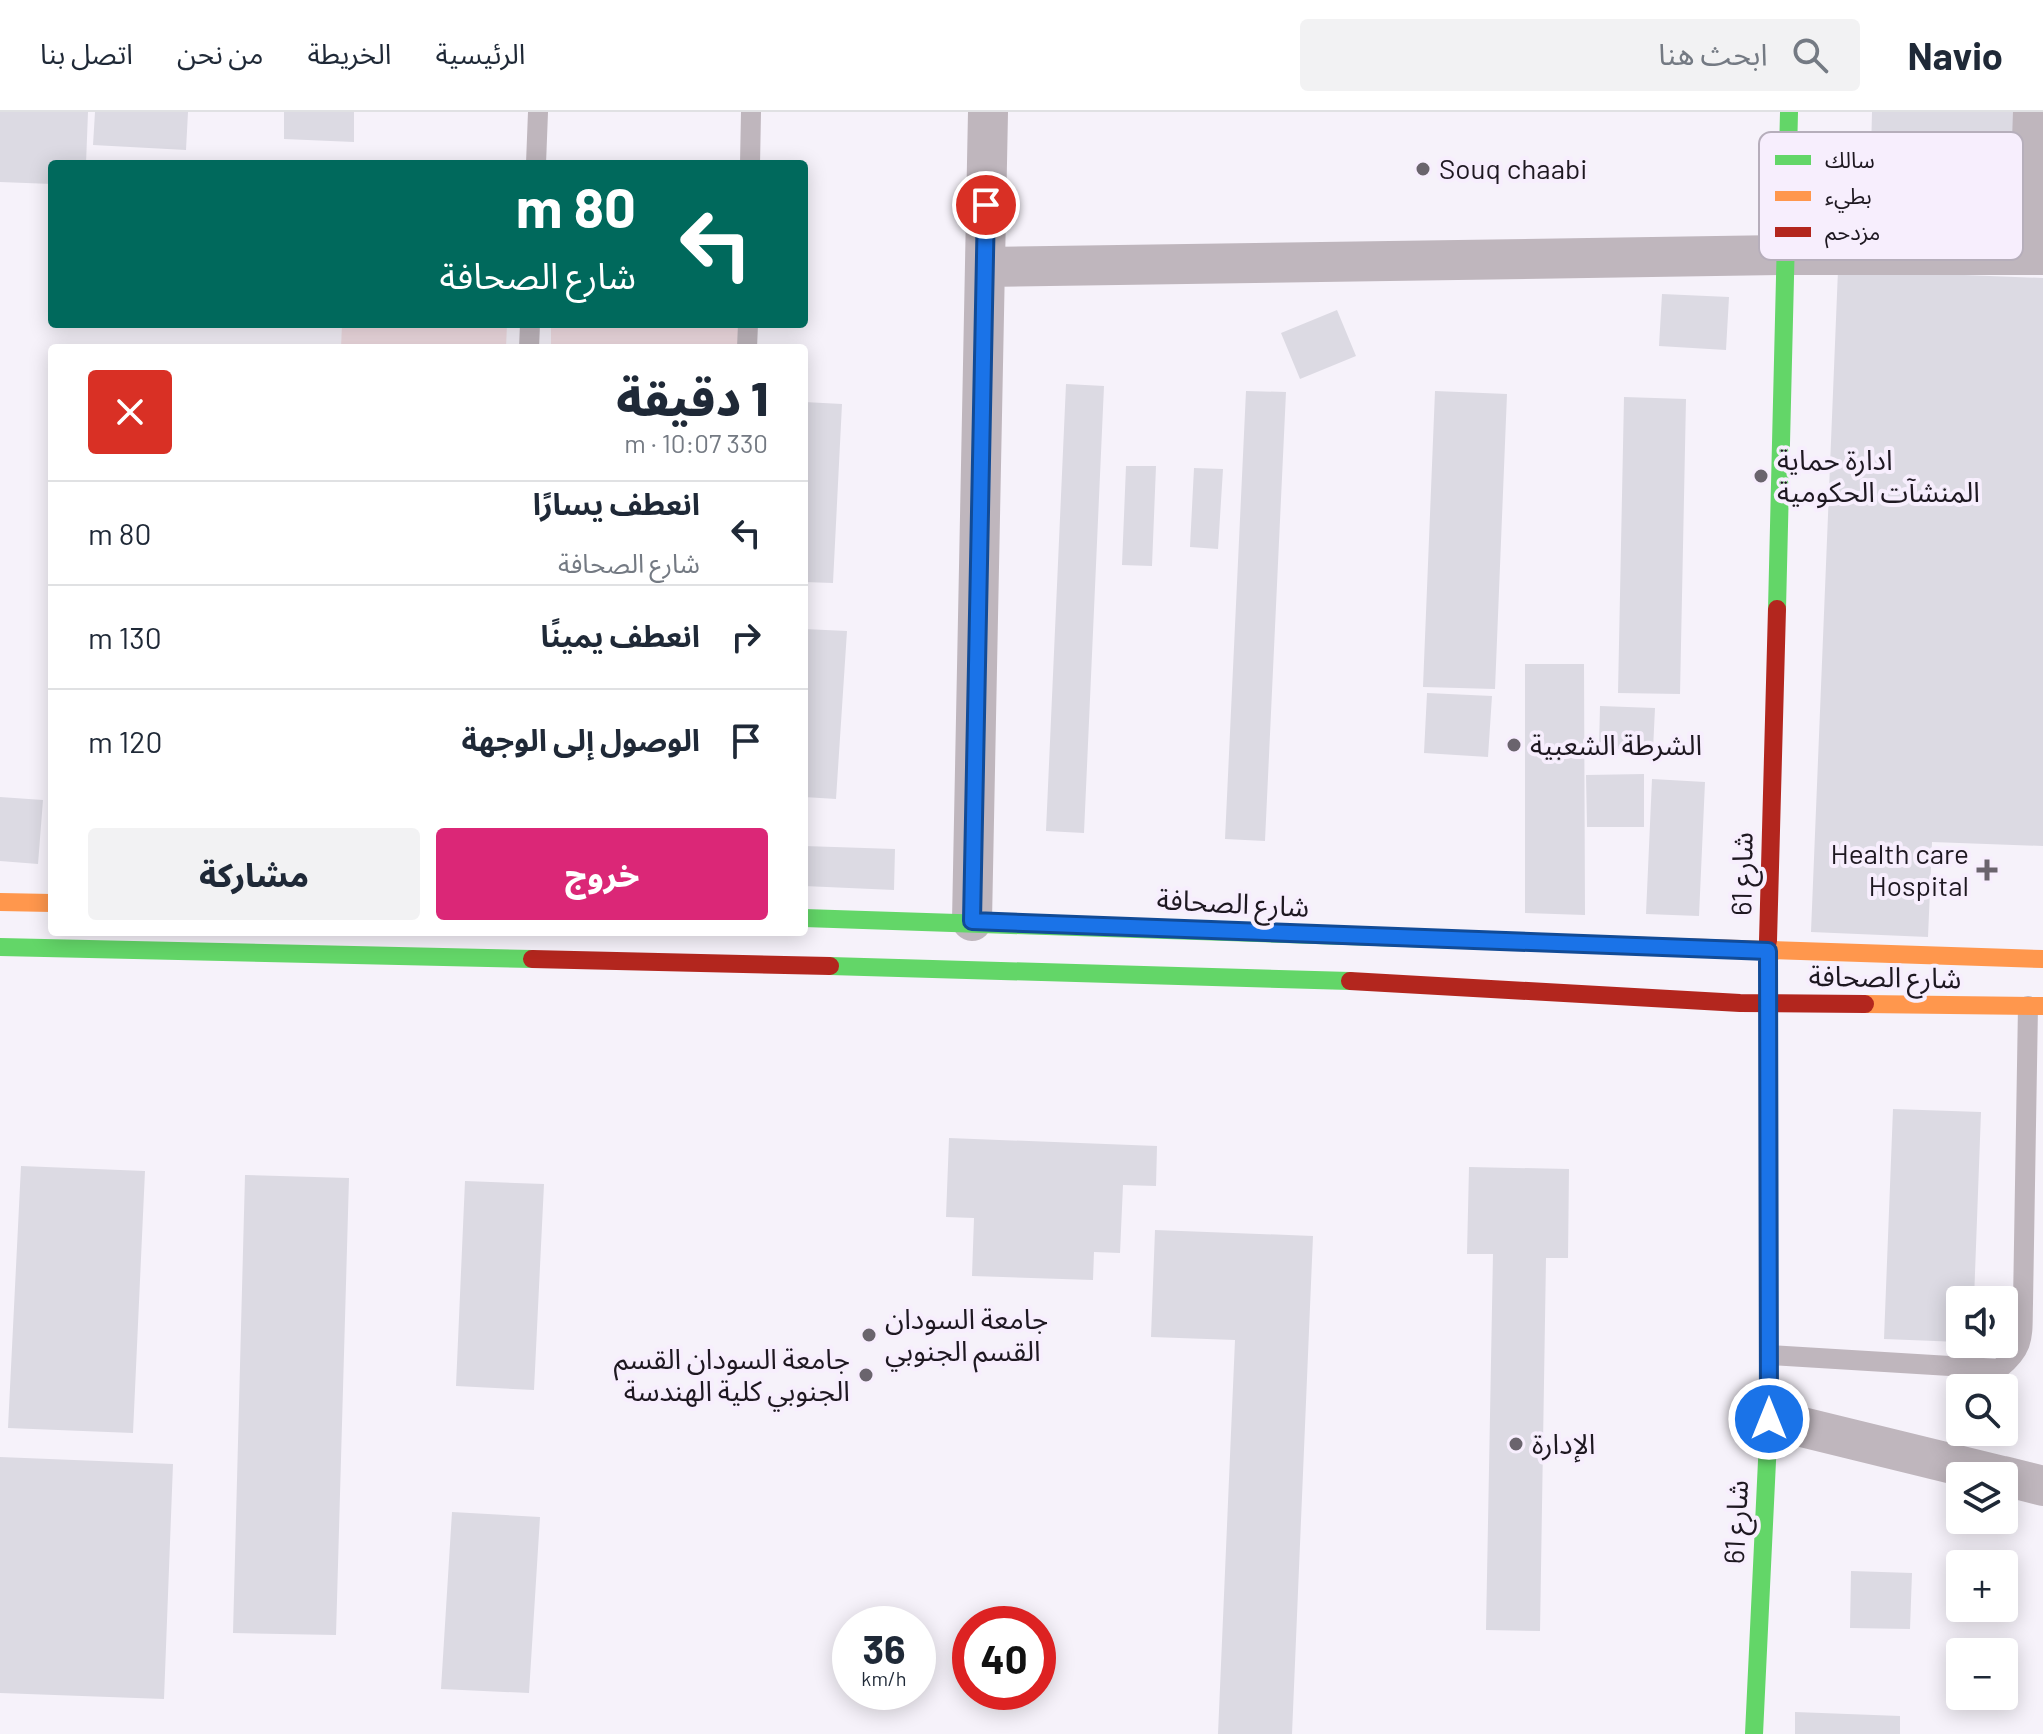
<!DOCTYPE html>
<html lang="ar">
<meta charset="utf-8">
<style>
:root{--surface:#fff;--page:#f2f2f3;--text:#1f2937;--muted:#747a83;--line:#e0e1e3;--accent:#db2777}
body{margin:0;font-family:Barlow,"Noto Sans Arabic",sans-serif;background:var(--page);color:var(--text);direction:rtl;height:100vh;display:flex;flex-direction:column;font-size:30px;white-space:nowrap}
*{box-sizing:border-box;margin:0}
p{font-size:26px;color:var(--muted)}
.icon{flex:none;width:44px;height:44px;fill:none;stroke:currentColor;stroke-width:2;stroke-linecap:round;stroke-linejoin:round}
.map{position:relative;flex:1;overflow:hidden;direction:ltr}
.details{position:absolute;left:48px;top:232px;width:760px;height:592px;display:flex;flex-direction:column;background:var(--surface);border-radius:8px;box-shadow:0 4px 20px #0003;direction:rtl}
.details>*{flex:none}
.hud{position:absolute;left:48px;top:48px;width:760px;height:168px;border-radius:8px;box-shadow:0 4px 20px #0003;direction:rtl;background:#00695c;color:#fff;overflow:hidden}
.tools{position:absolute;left:1946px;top:1174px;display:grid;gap:16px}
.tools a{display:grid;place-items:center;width:72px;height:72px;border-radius:8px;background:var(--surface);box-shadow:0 4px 20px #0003;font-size:40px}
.speed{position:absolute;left:832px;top:1494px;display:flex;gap:16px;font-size:40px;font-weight:700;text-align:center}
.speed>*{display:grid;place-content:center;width:104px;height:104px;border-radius:50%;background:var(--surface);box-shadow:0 4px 20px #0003;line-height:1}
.speed small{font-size:20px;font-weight:400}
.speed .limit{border:12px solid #d22;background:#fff;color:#111}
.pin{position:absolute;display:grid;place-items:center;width:68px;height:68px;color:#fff;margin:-34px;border:4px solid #fff;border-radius:50%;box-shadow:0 2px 8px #0007}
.me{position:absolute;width:88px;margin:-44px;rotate:0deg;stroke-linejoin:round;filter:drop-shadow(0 0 6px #0008)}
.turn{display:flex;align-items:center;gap:28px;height:168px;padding:0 40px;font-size:36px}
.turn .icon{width:104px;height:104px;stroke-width:2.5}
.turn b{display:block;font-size:56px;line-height:68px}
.round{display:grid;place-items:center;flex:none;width:84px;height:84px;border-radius:8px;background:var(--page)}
.head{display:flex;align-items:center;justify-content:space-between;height:136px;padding:0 40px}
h1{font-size:48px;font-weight:800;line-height:60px}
.action{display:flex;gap:16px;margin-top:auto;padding:16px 40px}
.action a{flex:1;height:92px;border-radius:8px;background:var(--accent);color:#fff;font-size:32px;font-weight:800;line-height:92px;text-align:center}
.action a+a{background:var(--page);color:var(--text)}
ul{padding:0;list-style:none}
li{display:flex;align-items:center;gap:24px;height:104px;padding:0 40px;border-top:2px solid var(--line)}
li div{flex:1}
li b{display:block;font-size:30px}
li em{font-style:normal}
header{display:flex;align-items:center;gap:48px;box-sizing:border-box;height:112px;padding:0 40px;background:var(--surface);border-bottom:2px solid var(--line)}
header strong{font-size:38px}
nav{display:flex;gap:44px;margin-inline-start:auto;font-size:28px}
.search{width:560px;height:72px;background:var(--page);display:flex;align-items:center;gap:20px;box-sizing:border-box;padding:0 28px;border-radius:8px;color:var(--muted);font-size:30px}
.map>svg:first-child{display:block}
</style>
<header>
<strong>Navio</strong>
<div class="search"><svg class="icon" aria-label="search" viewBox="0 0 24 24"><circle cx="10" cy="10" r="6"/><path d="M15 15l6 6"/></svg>ابحث هنا</div>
<nav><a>الرئيسية</a><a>الخريطة</a><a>من نحن</a><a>اتصل بنا</a></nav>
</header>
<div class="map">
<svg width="2043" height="1622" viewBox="0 0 2043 1622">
<rect width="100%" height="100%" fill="#f6f2fa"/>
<path fill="#f0dce2" d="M 342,212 L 507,212 L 506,236 L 341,236 Z
M 551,212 L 738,212 L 738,236 L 551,236 Z"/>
<path fill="#dcdae3" d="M 0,0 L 88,0 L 86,52 L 52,52 L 52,72 L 0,70 Z
M 95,0 L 188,0 L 186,38 L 93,33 Z
M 284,0 L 354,0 L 354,30 L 284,27 Z
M 1872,0 L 2022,0 L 2019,125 L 1869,122 Z
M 1838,158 L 2043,166 L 2043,734 L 1932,730 L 1928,825 L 1811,820 Z
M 1662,182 L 1729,185 L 1726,238 L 1659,234 Z
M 1337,198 L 1356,244 L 1300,267 L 1281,221 Z
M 1066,272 L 1104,274 L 1084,721 L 1046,719 Z
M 1246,279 L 1286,280 L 1265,729 L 1225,727 Z
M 1435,279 L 1507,282 L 1495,577 L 1423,575 Z
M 1624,285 L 1686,287 L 1680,582 L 1618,581 Z
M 804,290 L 842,292 L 833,471 L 804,470 Z
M 1126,354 L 1156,354 L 1152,454 L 1122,453 Z
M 1194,356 L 1223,357 L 1218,437 L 1190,435 Z
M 804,517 L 847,519 L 836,687 L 804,685 Z
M 1525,552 L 1584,552 L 1585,803 L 1525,801 Z
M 1427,581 L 1492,584 L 1488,645 L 1424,641 Z
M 1600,594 L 1655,596 L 1653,638 L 1599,636 Z
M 1644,662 L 1644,715 L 1587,715 L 1586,663 Z
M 1652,667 L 1705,670 L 1699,804 L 1646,802 Z
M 0,685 L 43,688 L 38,752 L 0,749 Z
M 804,734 L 895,737 L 894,778 L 804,774 Z
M 1893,997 L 1981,1000 L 1974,1188 L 1960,1188 L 1960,1230 L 1884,1227 Z
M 949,1026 L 1157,1034 L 1156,1074 L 1123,1073 L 1120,1141 L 1094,1140 L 1093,1168 L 972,1164 L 974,1106 L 946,1105 Z
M 21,1054 L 145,1059 L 133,1321 L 8,1316 Z
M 1469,1055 L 1569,1057 L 1568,1146 L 1546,1146 L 1540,1519 L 1486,1518 L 1493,1142 L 1467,1142 Z
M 245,1063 L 349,1066 L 336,1523 L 233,1521 Z
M 465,1069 L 544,1072 L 534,1278 L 456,1274 Z
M 1155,1118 L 1313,1124 L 1292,1622 L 1218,1622 L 1235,1228 L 1151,1225 Z
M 0,1345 L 173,1352 L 164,1587 L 0,1581 Z
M 452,1400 L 540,1405 L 529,1581 L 441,1577 Z
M 1851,1459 L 1912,1461 L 1910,1517 L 1850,1516 Z
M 1795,1600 L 1900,1604 L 1900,1622 L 1795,1622 Z"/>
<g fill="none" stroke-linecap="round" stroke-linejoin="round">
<path stroke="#bfb6bd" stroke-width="20" d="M 536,52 L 538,0
M 750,52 L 751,0
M 529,236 L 530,212
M 747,236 L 748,212
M 1769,1243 L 1999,1257 C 2026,1235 2022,1224 2023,1191 L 2028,894"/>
<path stroke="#bfb6bd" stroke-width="40" d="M 2028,143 L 2033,0
M 985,155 L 1785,143 L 2043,143
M 972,809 L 988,0
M 1769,1307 L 2002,1364
M 2004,1364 L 2043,1374"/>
<path stroke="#63d668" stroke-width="18" d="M 1777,497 L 1789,0
M 804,806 L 1555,831
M 0,835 L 532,847
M 830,854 L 1350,869
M 1754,1622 L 1769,1307 L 1768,829"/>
<path stroke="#ff974d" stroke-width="18" d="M 0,790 L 52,791
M 1555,831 L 2043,847
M 1865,892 L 2043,894"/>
<path stroke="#b3261e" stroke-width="18" d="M 1768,829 L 1777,497
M 532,847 L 830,854
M 1350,869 L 1740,891 L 1865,892"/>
</g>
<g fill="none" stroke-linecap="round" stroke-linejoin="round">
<g stroke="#114b97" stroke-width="20">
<path id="route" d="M 986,93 L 972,809 L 1768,839 L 1769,1307"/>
</g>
<use href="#route" stroke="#1a73e8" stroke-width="14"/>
</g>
<g fill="#6a646d" stroke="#f7eefd" stroke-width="3">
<circle cx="1423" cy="57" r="8"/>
<circle cx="1761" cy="364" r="8"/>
<circle cx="1514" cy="633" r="8"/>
<path d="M1983 746h8v8h8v8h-8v8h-8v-8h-8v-8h8z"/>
<circle cx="869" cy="1223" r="8"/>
<circle cx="866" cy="1263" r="8"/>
<circle cx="1516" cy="1332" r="8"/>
</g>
<g text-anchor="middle" stroke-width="8" stroke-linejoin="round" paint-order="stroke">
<g font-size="28" fill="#1e1821" stroke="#f7eefd" text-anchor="start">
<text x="1439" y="67">Souq chaabi</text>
<text x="1777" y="358">ادارة حماية<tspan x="1777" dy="32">المنشآت الحكومية</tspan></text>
<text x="1530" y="643">الشرطة الشعبية</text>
<text x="1969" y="752" text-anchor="end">Health care<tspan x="1969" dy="32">Hospital</tspan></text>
<text x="885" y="1217">جامعة السودان<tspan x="885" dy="32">القسم الجنوبي</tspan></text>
<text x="850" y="1257" text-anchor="end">جامعة السودان القسم<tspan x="850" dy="32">الجنوبي كلية الهندسة</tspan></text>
<text x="1532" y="1342">الإدارة</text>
</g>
<g font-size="28" fill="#1e1821" stroke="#f7eefd">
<text transform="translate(1742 762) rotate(-89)" y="10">شارع 61</text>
<text transform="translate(1233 791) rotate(3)" y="10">شارع الصحافة</text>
<text transform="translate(1885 865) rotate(1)" y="10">شارع الصحافة</text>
<text transform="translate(1736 1410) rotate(-87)" y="10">شارع 61</text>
</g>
</g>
<rect x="1759" y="20" width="264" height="128" rx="12" fill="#f7eefd" stroke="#b6aebb" stroke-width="2"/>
<rect x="1775" y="43" width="36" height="10" fill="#63d668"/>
<rect x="1775" y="79" width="36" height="10" fill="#ff974d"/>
<rect x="1775" y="115" width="36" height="10" fill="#b3261e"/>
<g font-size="22" fill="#1e1821">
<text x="1825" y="56">سالك</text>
<text x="1825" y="92">بطيء</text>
<text x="1825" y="128">مزدحم</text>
</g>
</svg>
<div class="tools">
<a><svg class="icon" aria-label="sound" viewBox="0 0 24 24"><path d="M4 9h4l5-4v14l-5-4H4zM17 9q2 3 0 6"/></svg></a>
<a><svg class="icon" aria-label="search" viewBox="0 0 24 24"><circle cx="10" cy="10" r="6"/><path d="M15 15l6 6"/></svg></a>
<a><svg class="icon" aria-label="layers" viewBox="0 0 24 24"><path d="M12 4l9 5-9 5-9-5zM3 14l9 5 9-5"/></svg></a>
<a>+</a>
<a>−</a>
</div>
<div class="speed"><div>36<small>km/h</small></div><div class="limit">40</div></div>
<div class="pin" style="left:986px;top:93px;background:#d93025"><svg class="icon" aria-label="arrive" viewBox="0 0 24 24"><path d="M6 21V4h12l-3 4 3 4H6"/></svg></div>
<svg class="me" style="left:1769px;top:1307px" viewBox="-20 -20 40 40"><circle r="17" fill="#1a73e8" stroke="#fff" stroke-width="3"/><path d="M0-11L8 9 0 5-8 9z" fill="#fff"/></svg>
<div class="hud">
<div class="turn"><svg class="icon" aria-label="left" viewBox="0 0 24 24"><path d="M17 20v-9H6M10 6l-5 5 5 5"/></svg><div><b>80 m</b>شارع الصحافة</div></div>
</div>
<section class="details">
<div class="head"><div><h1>1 دقيقة</h1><p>330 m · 10:07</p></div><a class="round" style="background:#d93025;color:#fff"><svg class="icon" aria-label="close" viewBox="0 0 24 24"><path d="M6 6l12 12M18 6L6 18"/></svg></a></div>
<ul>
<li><svg class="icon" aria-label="left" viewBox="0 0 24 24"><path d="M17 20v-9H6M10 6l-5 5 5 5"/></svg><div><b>انعطف يسارًا</b><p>شارع الصحافة</p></div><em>80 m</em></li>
<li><svg class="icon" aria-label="right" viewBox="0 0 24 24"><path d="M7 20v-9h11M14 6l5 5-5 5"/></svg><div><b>انعطف يمينًا</b></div><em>130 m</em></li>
<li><svg class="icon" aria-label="arrive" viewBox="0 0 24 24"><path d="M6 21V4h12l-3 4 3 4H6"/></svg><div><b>الوصول إلى الوجهة</b></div><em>120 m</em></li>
</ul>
<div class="action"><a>خروج</a><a>مشاركة</a></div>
</section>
</div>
